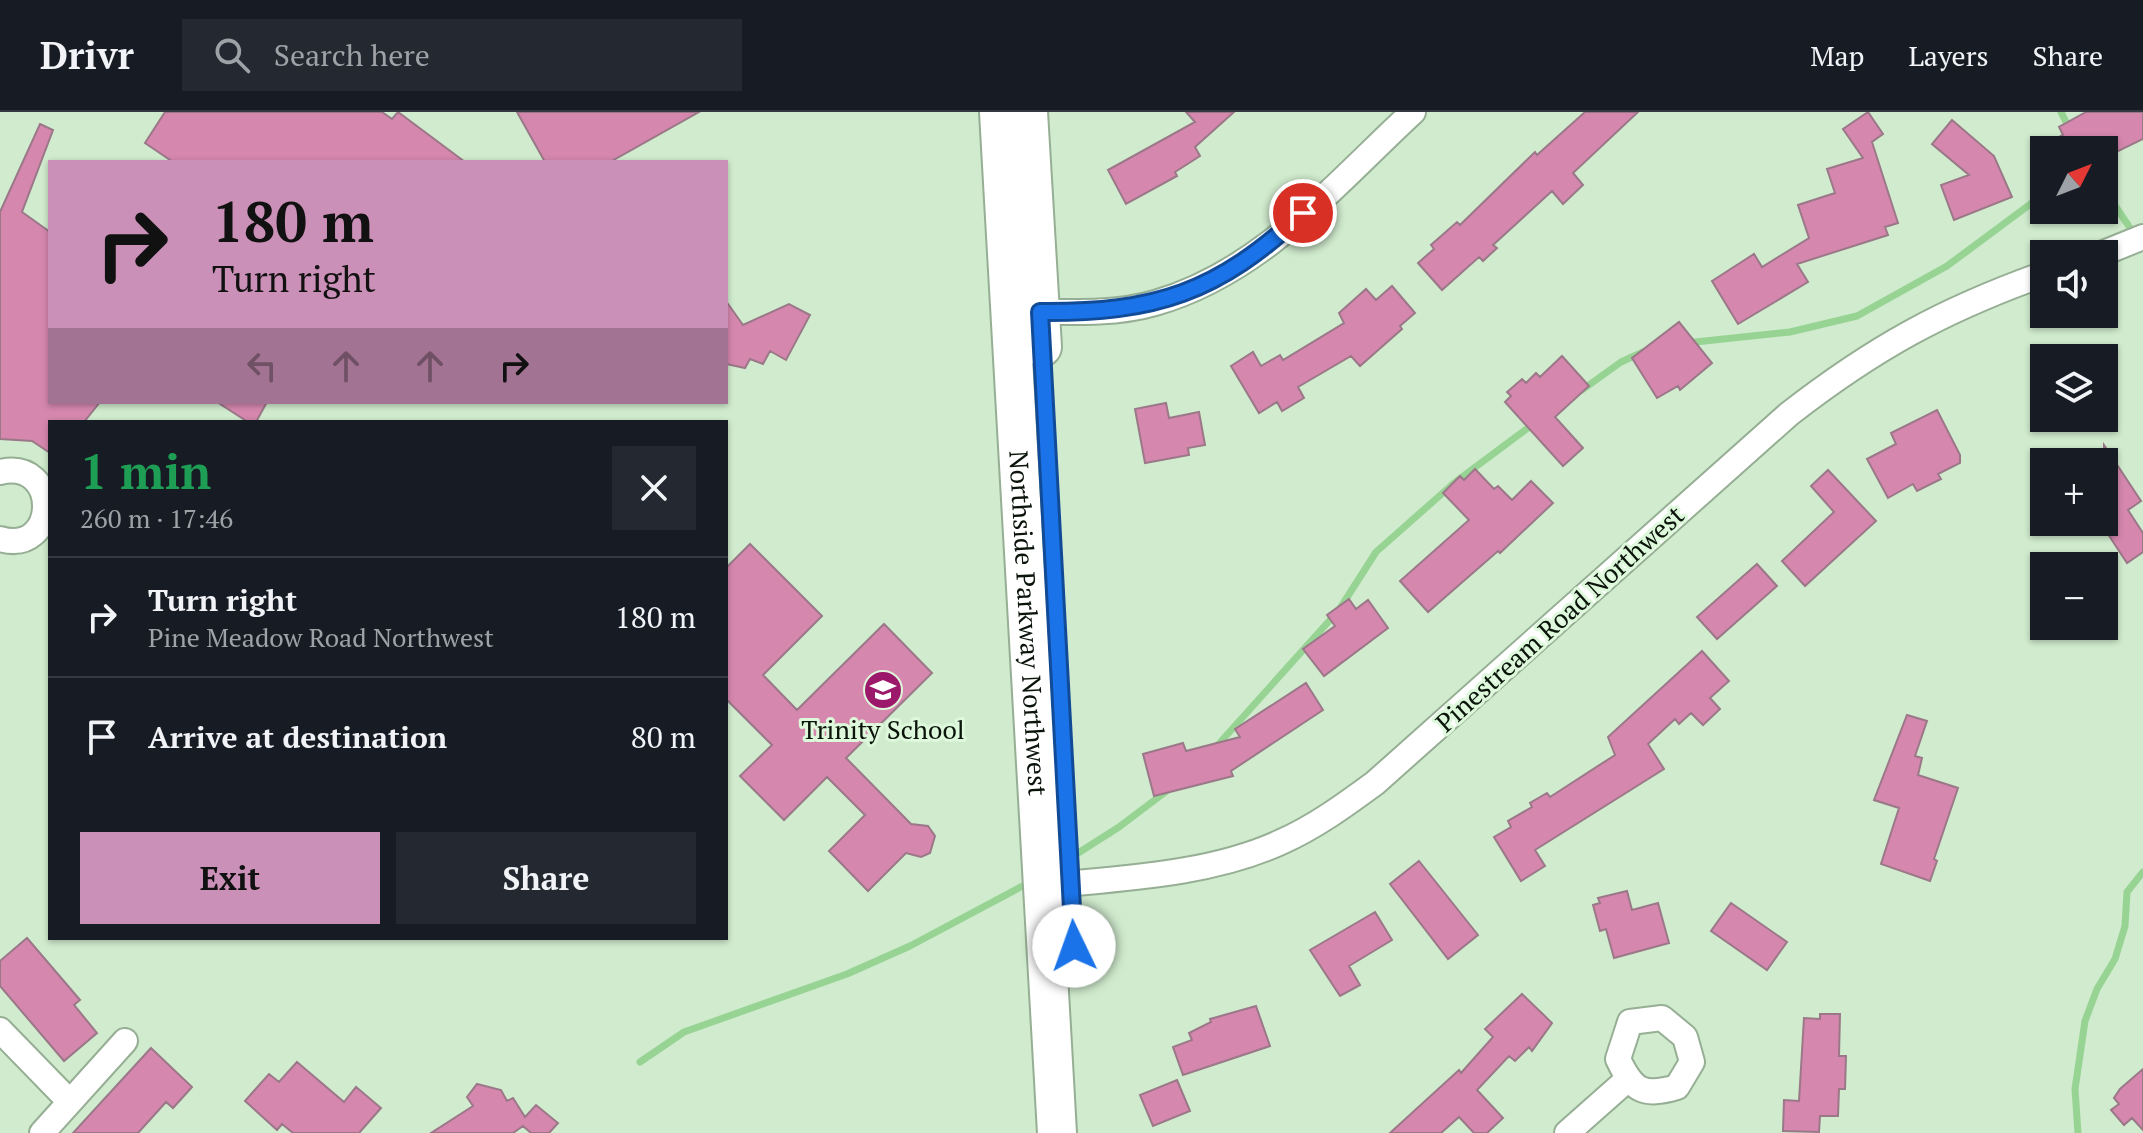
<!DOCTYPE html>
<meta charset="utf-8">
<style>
:root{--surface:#171b24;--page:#242831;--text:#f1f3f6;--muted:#9ea1a6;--line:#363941;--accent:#cb90b7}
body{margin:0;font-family:"PT Serif",serif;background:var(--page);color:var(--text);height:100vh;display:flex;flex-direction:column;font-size:30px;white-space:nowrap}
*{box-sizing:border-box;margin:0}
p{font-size:26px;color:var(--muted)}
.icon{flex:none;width:44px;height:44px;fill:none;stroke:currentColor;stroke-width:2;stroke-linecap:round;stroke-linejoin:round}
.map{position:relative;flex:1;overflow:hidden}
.drawer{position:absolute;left:48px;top:308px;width:680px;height:520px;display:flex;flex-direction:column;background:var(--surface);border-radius:0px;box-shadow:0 2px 6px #0004}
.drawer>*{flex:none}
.guide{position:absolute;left:48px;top:48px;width:680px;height:244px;border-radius:0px;box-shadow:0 2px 6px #0004;background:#cb90b7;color:#111;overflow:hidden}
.needle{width:52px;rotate:48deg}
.controls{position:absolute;left:2030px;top:24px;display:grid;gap:16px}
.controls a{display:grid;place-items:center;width:88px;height:88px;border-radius:0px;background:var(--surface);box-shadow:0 2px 6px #0004;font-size:40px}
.pin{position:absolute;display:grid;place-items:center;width:68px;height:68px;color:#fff;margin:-34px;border:4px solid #fff;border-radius:50%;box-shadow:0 2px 8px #0007}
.me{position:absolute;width:88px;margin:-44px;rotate:357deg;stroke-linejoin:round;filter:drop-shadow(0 0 6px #0008)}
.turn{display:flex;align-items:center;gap:28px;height:168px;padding:0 32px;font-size:36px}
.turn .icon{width:104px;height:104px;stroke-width:2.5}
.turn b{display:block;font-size:56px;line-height:68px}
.lanes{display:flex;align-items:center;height:76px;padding:0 32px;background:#0003;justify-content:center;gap:40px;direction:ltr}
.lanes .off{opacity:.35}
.round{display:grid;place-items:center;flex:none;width:84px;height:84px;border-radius:0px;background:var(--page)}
.head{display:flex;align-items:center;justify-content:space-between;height:136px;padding:0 32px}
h1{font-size:48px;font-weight:700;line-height:60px;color:#1e9e55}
.action{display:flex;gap:16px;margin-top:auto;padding:16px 32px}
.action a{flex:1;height:92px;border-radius:0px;background:var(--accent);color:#111;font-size:32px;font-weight:700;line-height:92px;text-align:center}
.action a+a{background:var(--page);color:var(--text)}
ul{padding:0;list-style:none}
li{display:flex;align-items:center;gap:24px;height:120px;padding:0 32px;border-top:2px solid var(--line)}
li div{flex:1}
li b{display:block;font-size:30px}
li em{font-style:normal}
header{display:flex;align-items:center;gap:48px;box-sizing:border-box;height:112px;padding:0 40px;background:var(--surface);border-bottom:2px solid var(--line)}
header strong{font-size:38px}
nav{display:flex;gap:44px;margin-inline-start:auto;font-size:28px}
.search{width:560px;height:72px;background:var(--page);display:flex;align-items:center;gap:20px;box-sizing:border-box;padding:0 28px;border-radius:0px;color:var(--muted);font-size:30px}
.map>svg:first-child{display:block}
</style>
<header>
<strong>Drivr</strong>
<div class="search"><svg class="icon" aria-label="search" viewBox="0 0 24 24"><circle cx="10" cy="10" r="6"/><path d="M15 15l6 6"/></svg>Search here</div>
<nav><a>Map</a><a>Layers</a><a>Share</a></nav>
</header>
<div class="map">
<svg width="2143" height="1021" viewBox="0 0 2143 1021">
<rect width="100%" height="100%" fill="#d0ebce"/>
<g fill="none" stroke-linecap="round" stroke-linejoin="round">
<path stroke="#97d494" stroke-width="7" d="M 2061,0 L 2070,18
M 2104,77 L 2134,122
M 1686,231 L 1790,220 L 1857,204 L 1947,154 L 2044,82
M 1582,278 L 1621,250 L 1643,240
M 1216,635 L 1339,498 L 1376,440 L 1454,371 L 1536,310
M 1053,757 L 1119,715 L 1168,678
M 640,950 L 684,920 L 847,862 L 910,834 L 1032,769
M 2078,1021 L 2075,977 L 2085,909 L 2097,877 L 2115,847 L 2125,814 L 2127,780 L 2143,760"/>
</g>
<path fill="#d687ae" stroke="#9b7888" stroke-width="2" d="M 165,0 L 382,0 L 392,7 L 398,0 L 465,50 L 173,50 L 145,31 Z
M 517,0 L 699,0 L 610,50 L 545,50 Z
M 1186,0 L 1234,0 L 1195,35 L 1200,44 L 1175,60 L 1177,64 L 1126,92 L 1108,58 L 1195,10 Z
M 1585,0 L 1638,0 L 1573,61 L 1583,73 L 1563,92 L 1552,79 L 1493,133 L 1497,136 L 1483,149 L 1479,145 L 1442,178 L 1418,151 L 1434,137 L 1431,133 L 1457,110 L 1460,113 L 1535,40 L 1537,43 Z
M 1868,0 L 1883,22 L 1872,30 L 1898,111 L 1885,115 L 1888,123 L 1797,152 L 1808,170 L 1738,212 L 1712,169 L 1754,142 L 1762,155 L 1809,126 L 1798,93 L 1835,81 L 1827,57 L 1863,46 L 1843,17 Z
M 2086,0 L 2143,0 L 2143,27 L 2104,46 L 2104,38 L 2033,38 L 2063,23 L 2059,15 Z
M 1952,8 L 1994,44 L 2012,85 L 1954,108 L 1941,73 L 1969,63 L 1932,32 Z
M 40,12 L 53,18 L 22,100 L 50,120 L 50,290 L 100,290 L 84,310 L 50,310 L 50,341 L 32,329 L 0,327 L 0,100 Z
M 1392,174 L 1415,201 L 1400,214 L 1402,217 L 1360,254 L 1351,244 L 1298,275 L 1304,286 L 1282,299 L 1277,290 L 1259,301 L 1231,254 L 1253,240 L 1261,254 L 1280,243 L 1283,248 L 1344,211 L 1339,201 L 1366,177 L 1376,188 Z
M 726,189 L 743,213 L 789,192 L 810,203 L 786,248 L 770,239 L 763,252 L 750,247 L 745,256 L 726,252 Z
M 1679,210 L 1712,251 L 1680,278 L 1678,274 L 1657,286 L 1632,246 Z
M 1562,244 L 1589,274 L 1555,305 L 1583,336 L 1563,354 L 1505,290 L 1511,284 L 1507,280 L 1522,267 L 1526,271 L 1536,261 L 1540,265 Z
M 217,290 L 267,290 L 256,310 L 248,310 Z
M 1166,291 L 1169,306 L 1199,300 L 1205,333 L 1188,336 L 1189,343 L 1145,351 L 1135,297 Z
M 1937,298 L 1960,343 L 1960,351 L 1938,362 L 1941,367 L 1917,379 L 1913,372 L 1888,386 L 1867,347 L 1896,332 L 1891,321 Z
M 2104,333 L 2141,389 L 2128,398 L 2143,421 L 2143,440 L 2127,451 L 2104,416 Z
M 1475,357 L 1494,377 L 1498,374 L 1512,388 L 1531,369 L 1553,391 L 1500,441 L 1498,439 L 1428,500 L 1400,469 L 1469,408 L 1443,381 L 1460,364 L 1464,368 Z
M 1828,358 L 1876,409 L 1805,474 L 1782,449 L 1834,400 L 1811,374 Z
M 750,432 L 822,504 L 763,563 L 797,598 L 884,512 L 932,561 L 846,646 L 911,712 L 928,714 L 935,724 L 930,741 L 921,745 L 906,741 L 868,779 L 829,739 L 865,703 L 827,665 L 784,708 L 740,664 L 772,633 L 726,587 L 726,456 Z
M 1757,452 L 1777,474 L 1717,527 L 1697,505 Z
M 1349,487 L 1356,497 L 1368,488 L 1388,516 L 1324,564 L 1303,537 L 1335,514 L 1327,503 Z
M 1702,539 L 1729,569 L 1710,586 L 1720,597 L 1703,613 L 1691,601 L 1679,612 L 1675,607 L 1648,632 L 1664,657 L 1535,738 L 1545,754 L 1521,769 L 1494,725 L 1511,715 L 1508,709 L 1532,695 L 1530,691 L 1547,681 L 1550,685 L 1615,643 L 1608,625 Z
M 1306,571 L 1323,598 L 1231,659 L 1233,664 L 1154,684 L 1143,642 L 1183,631 L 1186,639 L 1240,625 L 1235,617 Z
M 1907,603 L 1927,609 L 1915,644 L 1922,646 L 1918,663 L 1958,676 L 1934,747 L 1937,749 L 1930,769 L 1881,752 L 1899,696 L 1874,688 Z
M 1419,749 L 1478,823 L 1448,847 L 1390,772 Z
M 1627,779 L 1632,798 L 1658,791 L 1669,831 L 1614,846 L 1606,817 L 1600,819 L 1593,793 L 1600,791 L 1598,786 Z
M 1731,791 L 1787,830 L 1767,858 L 1711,819 Z
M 1375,800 L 1392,828 L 1349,854 L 1360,873 L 1340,884 L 1310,838 Z
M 27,826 L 80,888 L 74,893 L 97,921 L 64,949 L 0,874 L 0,849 Z
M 1522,882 L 1552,911 L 1532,939 L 1529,935 L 1515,949 L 1509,944 L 1477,978 L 1503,1006 L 1487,1021 L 1474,1021 L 1459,1005 L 1441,1021 L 1390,1021 L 1459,958 L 1461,961 L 1493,925 L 1485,917 Z
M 1256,894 L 1270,934 L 1183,963 L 1173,935 L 1192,928 L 1189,921 L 1211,910 L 1210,907 Z
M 1820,902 L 1840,902 L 1839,944 L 1846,944 L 1845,977 L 1839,977 L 1838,1004 L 1820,1004 L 1819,1020 L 1783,1019 L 1784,988 L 1799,989 L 1804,906 L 1820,907 Z
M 151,936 L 192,975 L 173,996 L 166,990 L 138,1021 L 73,1021 Z
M 297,950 L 344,990 L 356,975 L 381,996 L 359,1021 L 293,1021 L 282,1012 L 277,1018 L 245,989 L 269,962 L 279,970 Z
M 2143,957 L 2143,1018 L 2132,1006 L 2124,1013 L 2111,998 L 2119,992 L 2114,986 L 2120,977 Z
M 1177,968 L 1190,999 L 1153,1014 L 1140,983 Z
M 477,972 L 501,978 L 507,989 L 513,986 L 525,1005 L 536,993 L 558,1011 L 549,1021 L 531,1021 L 523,1014 L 513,1021 L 431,1021 L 473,994 L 467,985 Z"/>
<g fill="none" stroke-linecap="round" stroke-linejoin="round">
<g stroke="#96af94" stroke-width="28">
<path id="minor" d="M 2101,142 L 2143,125
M 1028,199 C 1070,200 1114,203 1155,191 C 1261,161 1335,72 1413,0
M 0,360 C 61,346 59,444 0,427
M 1044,774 C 1122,766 1209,763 1281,730 C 1315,715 1345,693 1375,671 L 1789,302 C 1874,236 1943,198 2044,162
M 1662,906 L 1685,925 L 1692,950 L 1677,975 C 1643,985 1633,979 1618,947 L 1630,910 Z
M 0,918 L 70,990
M 42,1021 L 125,929
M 1567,1021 L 1628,967"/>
</g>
<g stroke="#96af94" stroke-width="42">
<g id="primary">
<path id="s1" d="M 999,0 L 1057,1021"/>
<path d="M 1028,0 L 1042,235"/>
</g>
</g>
<use href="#minor" stroke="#fff" stroke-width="24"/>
<use href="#primary" stroke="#fff" stroke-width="38"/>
</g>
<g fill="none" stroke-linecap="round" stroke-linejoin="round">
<g stroke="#114b97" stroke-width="20">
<path id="route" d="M 1074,834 L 1040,200 C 1156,201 1217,181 1303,101"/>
</g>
<use href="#route" stroke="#1a73e8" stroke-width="14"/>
</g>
<defs>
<g id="school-disc" transform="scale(2)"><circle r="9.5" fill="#9c186a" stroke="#ddf8db"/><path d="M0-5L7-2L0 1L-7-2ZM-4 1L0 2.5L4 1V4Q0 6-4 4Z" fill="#fff"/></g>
</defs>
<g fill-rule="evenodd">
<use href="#school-disc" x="883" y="578"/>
</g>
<g text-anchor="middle" stroke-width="6" stroke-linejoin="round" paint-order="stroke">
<g font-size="26" fill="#0b140b" stroke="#ddf8db">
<text transform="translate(1560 507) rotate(-42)" y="9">Pinestream Road Northwest</text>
<text dy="9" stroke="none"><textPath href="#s1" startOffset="512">Northside Parkway Northwest</textPath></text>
</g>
<g font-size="26" fill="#0b140b" stroke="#ddf8db">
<text x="883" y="627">Trinity School</text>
</g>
</g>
</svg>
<div class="controls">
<a><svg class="needle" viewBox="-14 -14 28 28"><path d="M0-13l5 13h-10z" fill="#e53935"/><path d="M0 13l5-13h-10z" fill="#9ea1a6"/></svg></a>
<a><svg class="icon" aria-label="sound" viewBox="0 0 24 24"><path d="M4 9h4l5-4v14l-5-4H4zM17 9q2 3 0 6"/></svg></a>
<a><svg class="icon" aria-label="layers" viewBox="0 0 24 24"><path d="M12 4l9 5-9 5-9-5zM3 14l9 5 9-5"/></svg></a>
<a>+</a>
<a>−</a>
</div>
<div class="pin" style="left:1303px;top:101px;background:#d93025"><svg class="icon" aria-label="arrive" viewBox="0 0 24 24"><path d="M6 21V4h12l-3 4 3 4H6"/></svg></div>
<svg class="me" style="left:1074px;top:834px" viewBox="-20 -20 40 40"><circle r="19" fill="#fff"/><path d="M0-13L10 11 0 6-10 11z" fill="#1a73e8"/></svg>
<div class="guide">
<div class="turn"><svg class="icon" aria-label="right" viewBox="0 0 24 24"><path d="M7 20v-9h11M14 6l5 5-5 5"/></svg><div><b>180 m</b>Turn right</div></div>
<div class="lanes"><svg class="icon off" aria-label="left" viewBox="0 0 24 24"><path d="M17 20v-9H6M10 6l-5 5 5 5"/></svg><svg class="icon off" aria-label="ahead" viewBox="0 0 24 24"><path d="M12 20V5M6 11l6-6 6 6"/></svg><svg class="icon off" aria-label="ahead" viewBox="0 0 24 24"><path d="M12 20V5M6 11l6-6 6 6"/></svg><svg class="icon" aria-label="right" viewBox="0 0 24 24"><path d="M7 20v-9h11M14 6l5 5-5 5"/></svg></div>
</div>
<section class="drawer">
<div class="head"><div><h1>1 min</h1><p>260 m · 17:46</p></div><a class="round"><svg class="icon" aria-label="close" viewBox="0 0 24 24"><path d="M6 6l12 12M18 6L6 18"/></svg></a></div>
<ul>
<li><svg class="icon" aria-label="right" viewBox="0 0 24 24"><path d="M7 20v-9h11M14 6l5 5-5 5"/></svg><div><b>Turn right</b><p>Pine Meadow Road Northwest</p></div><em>180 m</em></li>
<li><svg class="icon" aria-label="arrive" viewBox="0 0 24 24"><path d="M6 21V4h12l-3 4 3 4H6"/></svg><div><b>Arrive at destination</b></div><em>80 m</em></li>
</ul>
<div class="action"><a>Exit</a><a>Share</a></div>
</section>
</div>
